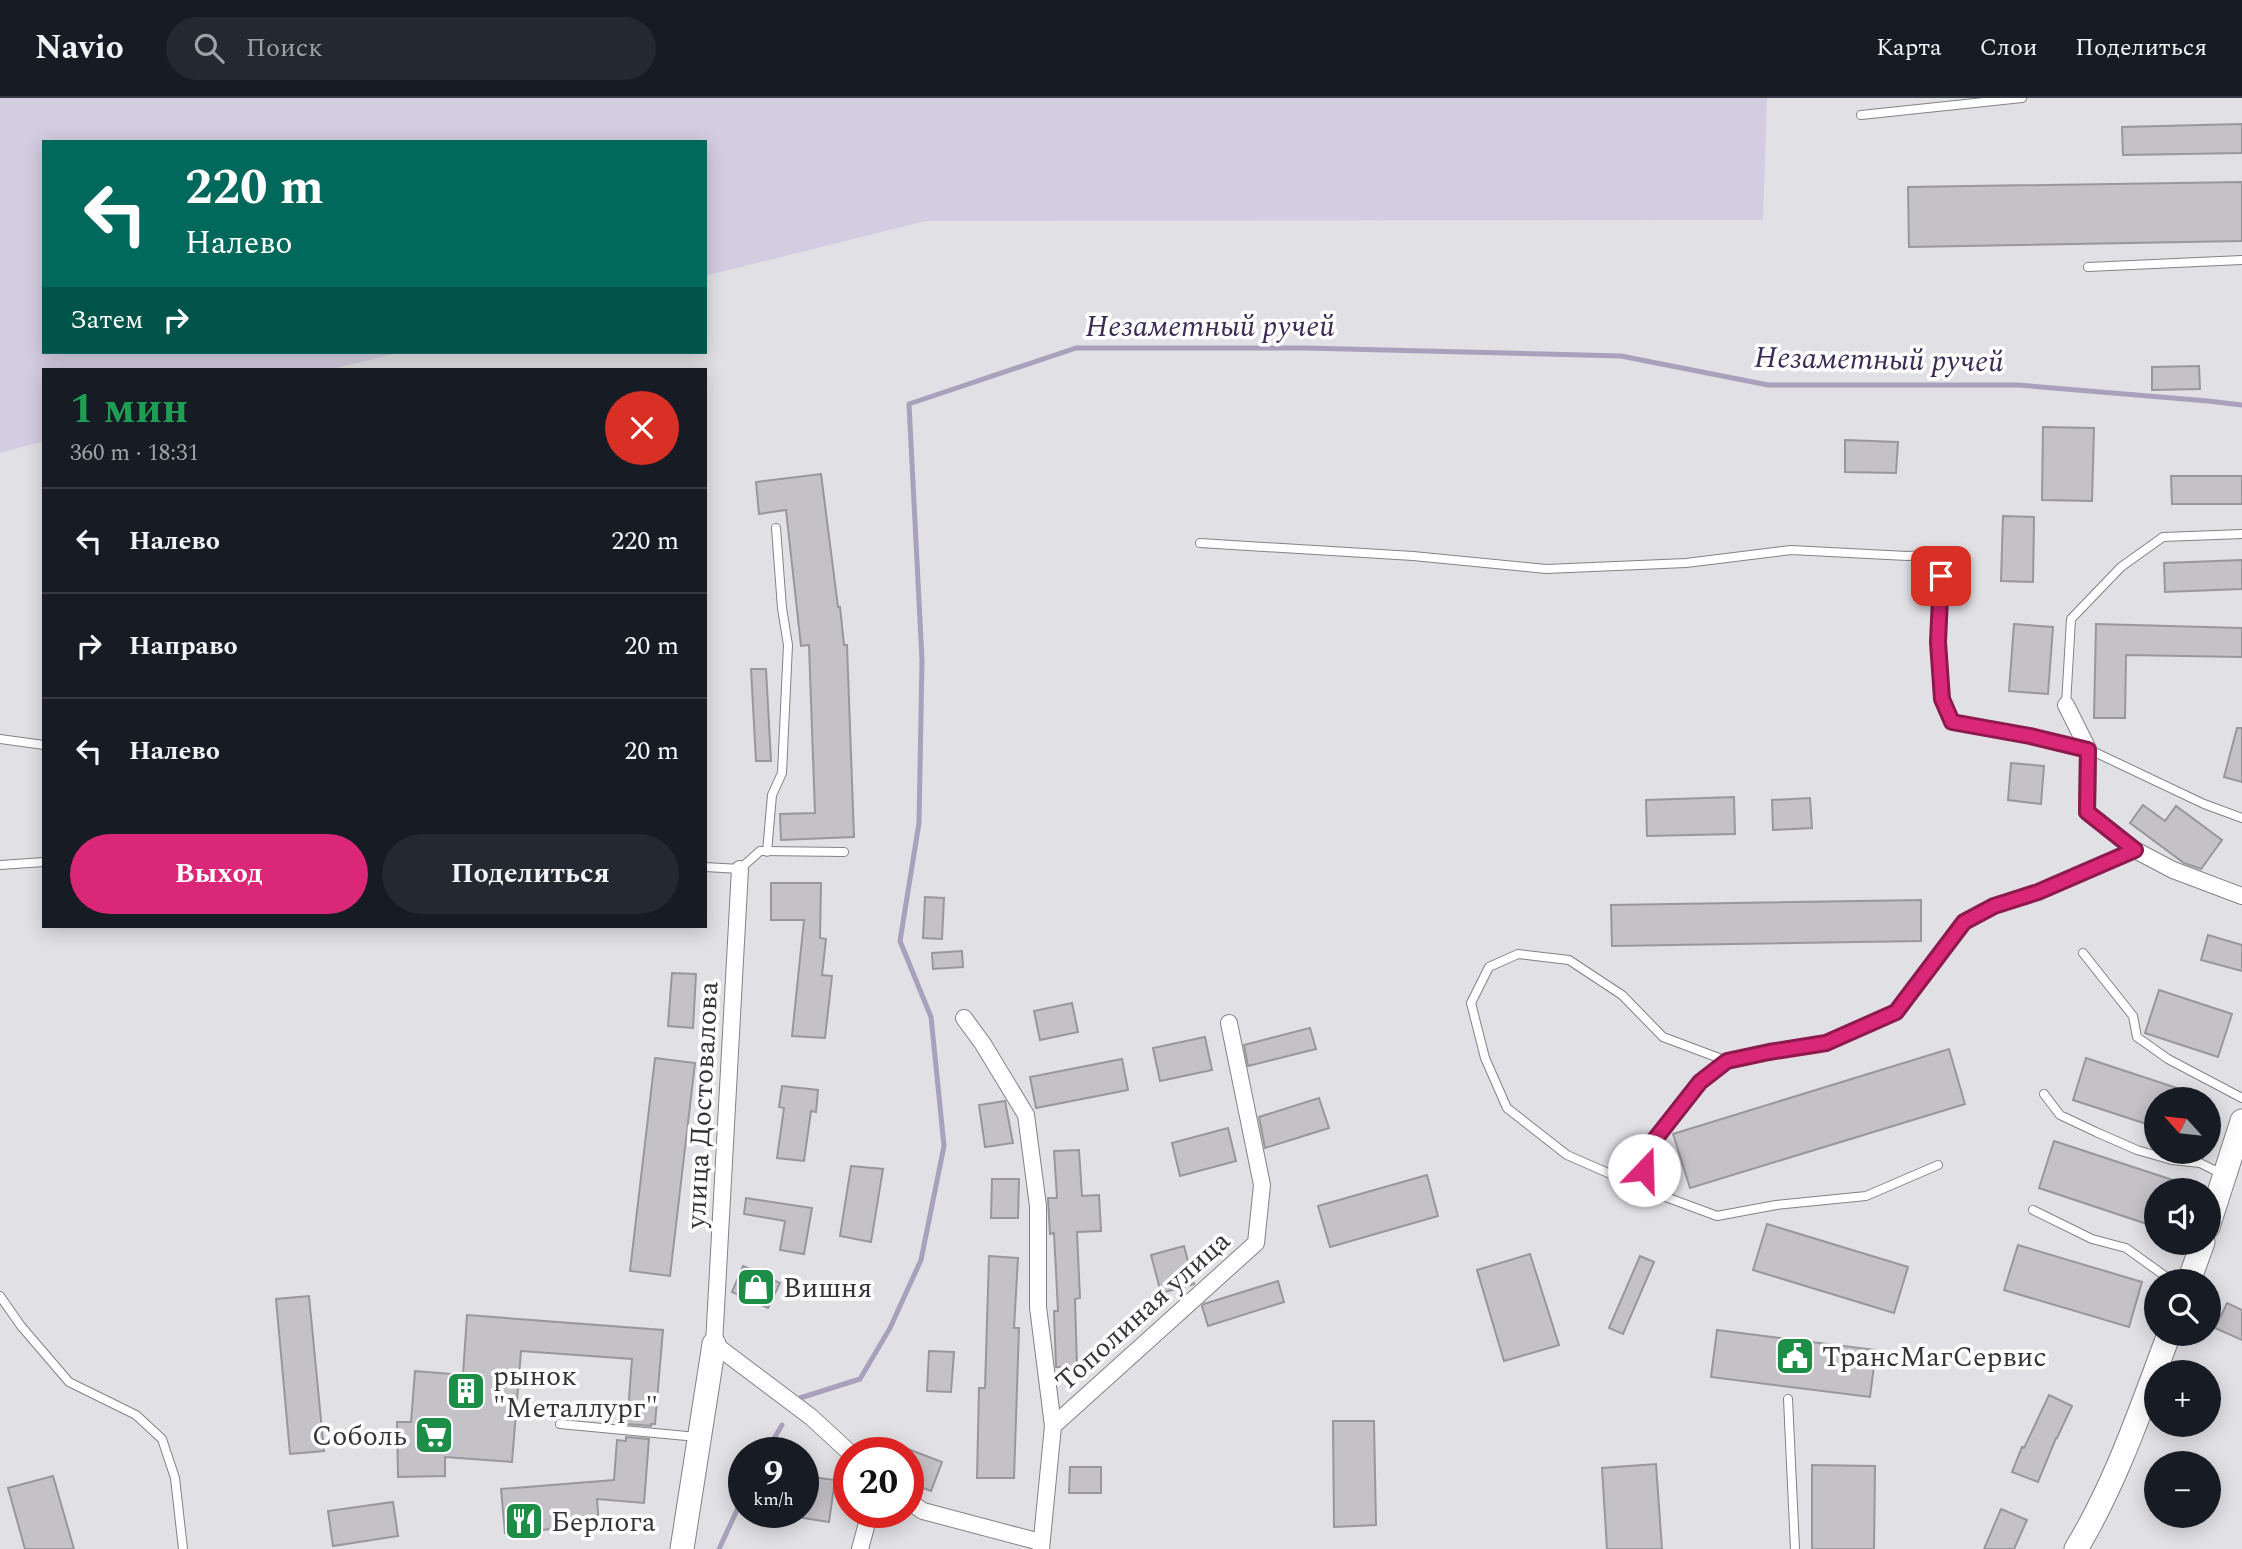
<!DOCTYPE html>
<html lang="ru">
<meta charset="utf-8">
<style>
:root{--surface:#171b24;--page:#242831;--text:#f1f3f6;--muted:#9ea1a6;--line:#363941;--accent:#db2777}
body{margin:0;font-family:Spectral,serif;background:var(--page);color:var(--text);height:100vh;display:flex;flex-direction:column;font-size:26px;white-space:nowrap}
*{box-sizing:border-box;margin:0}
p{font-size:23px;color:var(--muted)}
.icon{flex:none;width:38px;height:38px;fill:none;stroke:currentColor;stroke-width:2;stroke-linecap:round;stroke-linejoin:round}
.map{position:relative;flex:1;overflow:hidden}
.sheet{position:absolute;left:42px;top:270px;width:665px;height:560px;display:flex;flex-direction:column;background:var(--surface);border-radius:0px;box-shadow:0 4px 18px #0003}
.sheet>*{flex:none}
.guide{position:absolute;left:42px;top:42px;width:665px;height:214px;border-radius:0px;box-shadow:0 4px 18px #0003;background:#00695c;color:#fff;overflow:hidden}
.needle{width:46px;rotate:297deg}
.controls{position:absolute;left:2144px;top:989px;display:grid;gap:14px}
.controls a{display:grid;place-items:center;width:77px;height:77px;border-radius:50%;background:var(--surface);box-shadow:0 4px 18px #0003;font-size:35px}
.speed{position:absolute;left:728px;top:1339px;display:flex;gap:14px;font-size:35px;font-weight:700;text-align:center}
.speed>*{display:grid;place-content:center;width:91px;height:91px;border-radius:50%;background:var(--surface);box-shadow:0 4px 18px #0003;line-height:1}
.speed small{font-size:18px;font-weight:400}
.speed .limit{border:10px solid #d22;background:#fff;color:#111}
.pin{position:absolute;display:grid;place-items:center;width:60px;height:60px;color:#fff;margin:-30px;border-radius:14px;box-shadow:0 4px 10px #0006}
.me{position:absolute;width:77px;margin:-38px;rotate:21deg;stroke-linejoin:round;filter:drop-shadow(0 0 5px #0008)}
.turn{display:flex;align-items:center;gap:24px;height:147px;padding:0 28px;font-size:32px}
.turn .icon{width:91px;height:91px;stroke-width:2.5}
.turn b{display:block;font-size:49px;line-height:60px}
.then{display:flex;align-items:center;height:66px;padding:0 28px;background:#0003;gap:14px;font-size:26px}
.round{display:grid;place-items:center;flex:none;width:74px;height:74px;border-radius:37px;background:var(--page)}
.head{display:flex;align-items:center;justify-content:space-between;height:119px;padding:0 28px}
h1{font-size:42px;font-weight:700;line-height:52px;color:#1e9e55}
.primary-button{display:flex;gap:14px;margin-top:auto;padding:14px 28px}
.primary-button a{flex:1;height:80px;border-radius:42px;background:var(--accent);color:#fff;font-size:28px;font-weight:700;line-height:80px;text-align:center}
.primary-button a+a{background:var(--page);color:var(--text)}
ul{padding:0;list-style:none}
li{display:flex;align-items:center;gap:21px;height:105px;padding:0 28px;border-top:2px solid var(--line)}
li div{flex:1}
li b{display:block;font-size:26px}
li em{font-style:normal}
header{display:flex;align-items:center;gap:42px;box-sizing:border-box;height:98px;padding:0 35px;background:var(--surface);border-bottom:2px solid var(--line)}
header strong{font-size:33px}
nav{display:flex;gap:38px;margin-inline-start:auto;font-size:24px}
.search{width:490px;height:63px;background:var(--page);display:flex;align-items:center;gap:18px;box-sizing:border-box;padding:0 24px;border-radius:38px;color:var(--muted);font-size:26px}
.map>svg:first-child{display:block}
</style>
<header>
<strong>Navio</strong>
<div class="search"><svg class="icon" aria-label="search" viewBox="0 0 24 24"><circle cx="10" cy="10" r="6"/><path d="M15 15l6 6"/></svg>Поиск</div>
<nav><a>Карта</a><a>Слои</a><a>Поделиться</a></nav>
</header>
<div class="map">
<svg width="2242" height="1451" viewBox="0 0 2242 1451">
<rect width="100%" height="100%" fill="#e1e0e4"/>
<path fill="#d4cde1" d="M 0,0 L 1767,0 L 1763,122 L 926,123 L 705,178 L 705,44 L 44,44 L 44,254 L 403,254 L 332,271 L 44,271 L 44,343 L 0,355 Z"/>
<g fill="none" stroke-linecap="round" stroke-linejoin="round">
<path stroke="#a9a0bc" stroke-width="5" d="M 800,1300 L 860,1281 L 890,1230 L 921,1162 L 944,1048 L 931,919 L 900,843 L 919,725 L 922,562 L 909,306 L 1076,250 L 1305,250 L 1621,258 L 1768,287 L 2018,287 L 2208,303 L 2242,307
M 766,1354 L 782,1327
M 719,1451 L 744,1397"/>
</g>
<path fill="#c4c2c7" stroke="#98979b" stroke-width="2" d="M 2242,26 L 2242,55 L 2123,57 L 2122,29 Z
M 2242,84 L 2242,143 L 1909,149 L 1908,89 Z
M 2199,268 L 2200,291 L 2152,292 L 2152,269 Z
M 2043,329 L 2094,330 L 2092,403 L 2042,402 Z
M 1845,342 L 1898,344 L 1896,375 L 1845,374 Z
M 821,376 L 838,509 L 840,509 L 844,547 L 847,547 L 854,739 L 781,742 L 780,716 L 815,715 L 809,547 L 801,548 L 786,412 L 759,416 L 756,384 Z
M 2171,378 L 2242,378 L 2242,406 L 2172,406 Z
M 2003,418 L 2034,419 L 2033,484 L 2001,483 Z
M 2242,462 L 2242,491 L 2165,494 L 2164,465 Z
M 2014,526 L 2053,529 L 2048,596 L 2009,593 Z
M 2096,526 L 2242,530 L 2242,559 L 2126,557 L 2125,620 L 2094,620 Z
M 751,571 L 766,571 L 771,663 L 756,663 Z
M 2237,630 L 2242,630 L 2242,684 L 2224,679 Z
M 2011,665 L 2044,668 L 2041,706 L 2008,702 Z
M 1734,699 L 1735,736 L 1647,738 L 1646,702 Z
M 1810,700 L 1812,730 L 1773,732 L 1772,702 Z
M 2143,707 L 2165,723 L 2176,708 L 2222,742 L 2201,771 L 2184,765 L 2130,725 Z
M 771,785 L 821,785 L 820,840 L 826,841 L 822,877 L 832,878 L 825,940 L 792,938 L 804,822 L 771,822 Z
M 925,799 L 944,800 L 942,841 L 923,840 Z
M 1921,802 L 1921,843 L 1612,848 L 1611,807 Z
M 2208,837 L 2242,847 L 2242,873 L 2201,862 Z
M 962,853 L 963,869 L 933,871 L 932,855 Z
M 672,875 L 696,876 L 693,930 L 668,928 Z
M 2159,892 L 2232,916 L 2218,959 L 2145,935 Z
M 1072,905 L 1078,934 L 1040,942 L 1034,913 Z
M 1310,930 L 1316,951 L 1248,968 L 1244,947 Z
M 1205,939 L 1212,972 L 1160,983 L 1153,950 Z
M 1949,951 L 1965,1006 L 1690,1090 L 1673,1036 Z
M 655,960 L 695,965 L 670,1178 L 630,1173 Z
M 2086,960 L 2201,998 L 2201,1001 L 2156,1001 L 2156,1029 L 2073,1002 Z
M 1122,961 L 1128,992 L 1036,1010 L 1030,979 Z
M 782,988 L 818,992 L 816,1014 L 811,1013 L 804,1063 L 777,1060 L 784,1010 L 779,1009 Z
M 1319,1000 L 1329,1030 L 1265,1050 L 1259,1019 Z
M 1005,1003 L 1013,1045 L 985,1049 L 979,1007 Z
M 1228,1030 L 1236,1063 L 1180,1078 L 1172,1045 Z
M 2054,1043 L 2194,1089 L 2193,1092 L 2156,1092 L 2156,1129 L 2039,1090 Z
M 1079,1052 L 1082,1098 L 1099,1097 L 1101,1133 L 1077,1134 L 1080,1200 L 1075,1201 L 1077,1269 L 1056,1269 L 1054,1213 L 1058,1213 L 1054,1135 L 1050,1136 L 1048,1100 L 1057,1100 L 1054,1053 Z
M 851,1068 L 883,1071 L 871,1144 L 840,1138 Z
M 1427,1077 L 1438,1118 L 1330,1149 L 1318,1108 Z
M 992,1081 L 1019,1081 L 1018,1120 L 991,1120 Z
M 746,1100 L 812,1110 L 804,1156 L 780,1152 L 785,1123 L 744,1116 Z
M 1767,1126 L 1908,1169 L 1894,1215 L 1753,1172 Z
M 2018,1147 L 2142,1184 L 2129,1229 L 2004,1192 Z
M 1184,1148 L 1194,1186 L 1161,1195 L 1151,1157 Z
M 1530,1156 L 1559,1247 L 1504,1263 L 1477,1172 Z
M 989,1158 L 1018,1160 L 1014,1230 L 1019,1230 L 1014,1380 L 977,1380 L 979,1290 L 985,1290 Z
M 1640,1158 L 1654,1164 L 1623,1236 L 1609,1230 Z
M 743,1168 L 780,1185 L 768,1210 L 732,1194 Z
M 1278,1183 L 1284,1204 L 1208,1228 L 1202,1208 L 1204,1206 Z
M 309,1198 L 324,1353 L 290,1356 L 276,1201 Z
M 2227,1205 L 2242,1212 L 2242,1242 L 2215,1230 Z
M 467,1217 L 663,1232 L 655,1326 L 651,1326 L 651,1328 L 627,1326 L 632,1261 L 521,1253 L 512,1364 L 445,1359 L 445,1378 L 398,1379 L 397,1324 L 411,1324 L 415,1273 L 463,1277 Z
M 1717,1232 L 1876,1252 L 1870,1299 L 1711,1279 Z
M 929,1253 L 954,1254 L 951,1294 L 927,1293 Z
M 2049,1297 L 2072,1308 L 2057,1340 L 2056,1340 L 2038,1384 L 2012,1374 L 2022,1349 L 2024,1350 Z
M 1333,1323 L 1374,1323 L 1376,1427 L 1334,1429 Z
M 626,1339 L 649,1341 L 644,1405 L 597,1401 L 599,1427 L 505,1435 L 501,1391 L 614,1382 L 617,1342 L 626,1343 Z
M 908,1351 L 942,1364 L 931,1393 L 908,1384 Z
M 1656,1366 L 1662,1451 L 1607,1451 L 1602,1370 Z
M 1812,1367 L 1875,1368 L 1874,1451 L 1812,1451 Z
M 1070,1369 L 1101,1369 L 1101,1395 L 1069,1395 Z
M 53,1378 L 74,1451 L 25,1451 L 8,1390 Z
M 805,1378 L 835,1382 L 829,1424 L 803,1420 Z
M 393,1404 L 398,1438 L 333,1448 L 328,1413 Z
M 2001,1411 L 2027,1422 L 2014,1451 L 1984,1451 Z"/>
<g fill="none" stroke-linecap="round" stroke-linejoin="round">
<g stroke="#838286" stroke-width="10">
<path id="lane" d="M 1861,17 L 2022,0
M 2088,169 L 2242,162
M 1200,445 L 1413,458 L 1546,471 L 1686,465 L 1791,452 L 1907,458 L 1943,456 L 1938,544 L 1942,602 L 1952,624 L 2030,638 L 2088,651 L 2204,706 L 2242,720
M 2066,607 L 2071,521 L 2121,469 L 2163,439 L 2242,436
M 0,641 L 44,647
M 767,754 L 772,697 L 782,675 L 788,547 L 782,510 L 776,430
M 0,767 L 44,764
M 705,769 L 740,771 L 760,753 L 844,754
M 2083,855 L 2133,918 L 2137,939 L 2168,961 L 2242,1000
M 2044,996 L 2060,1017 L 2096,1034 L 2137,1052 L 2172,1062 L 2200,1065 L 2222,1076
M 1938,1067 L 1866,1098 L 1776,1107 L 1717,1118 L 1647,1092 L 1644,1071 L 1652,1045 L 1700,984 L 1727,963 L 1769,954 L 1826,945 L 1896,914 L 1964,824 L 1994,808 L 2038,794 L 2134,752
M 1647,1092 L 1567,1057 L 1507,1010 L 1485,960 L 1471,905 L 1489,869 L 1518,856 L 1569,862 L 1622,897 L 1663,939 L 1727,963
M 2033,1112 L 2092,1141 L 2126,1150 L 2172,1183
M 0,1198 L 21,1228 L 69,1284 L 136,1317 L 162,1341 L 175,1380 L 183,1451
M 1788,1301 L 1795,1451
M 560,1326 L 697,1339"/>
</g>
<g stroke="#838286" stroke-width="18">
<path id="street" d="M 2066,607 L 2088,651 L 2087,714 L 2135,752 L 2173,772 L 2242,798
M 740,771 L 714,1246 L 811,1319 L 849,1354
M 964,920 L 983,946 L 1026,1017 L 1038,1108 L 1038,1209 L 1053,1328
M 908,1403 L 923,1413 L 1040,1444
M 860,1451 L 870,1414
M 1041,1451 L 1053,1328 L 1256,1145 L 1262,1087 L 1229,925"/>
</g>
<g stroke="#838286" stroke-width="25">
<path id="secondary" d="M 2208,1129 L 2242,1023
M 2189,1183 L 2203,1144
M 682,1451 L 714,1246
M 2076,1451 C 2116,1385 2142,1308 2169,1236"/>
</g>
<use href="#lane" stroke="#fff" stroke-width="8"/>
<use href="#street" stroke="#fff" stroke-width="16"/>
<use href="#secondary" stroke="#fff" stroke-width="23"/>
</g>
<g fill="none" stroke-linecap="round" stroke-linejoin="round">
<g stroke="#8e194d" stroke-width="18">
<path id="route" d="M 1644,1072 L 1652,1045 L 1700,984 L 1727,963 L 1769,954 L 1826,945 L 1896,914 L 1964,824 L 1994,808 L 2038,794 L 2135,752 L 2087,714 L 2088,652 L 2030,638 L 1952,624 L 1942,601 L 1938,544 L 1941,478"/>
</g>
<use href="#route" stroke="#db2777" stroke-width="12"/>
</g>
<defs>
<g id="shop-square" transform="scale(2.0125)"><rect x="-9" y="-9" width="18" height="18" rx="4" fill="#1c8e47" stroke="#fff"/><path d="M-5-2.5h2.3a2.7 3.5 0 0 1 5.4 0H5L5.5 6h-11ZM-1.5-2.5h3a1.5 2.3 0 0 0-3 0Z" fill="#fff"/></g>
<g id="civic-square" transform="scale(2.0125)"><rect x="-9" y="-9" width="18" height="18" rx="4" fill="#1c8e47" stroke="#fff"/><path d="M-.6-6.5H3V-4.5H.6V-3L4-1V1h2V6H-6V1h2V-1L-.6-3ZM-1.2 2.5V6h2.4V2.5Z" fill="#fff"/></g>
<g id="building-square" transform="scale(2.0125)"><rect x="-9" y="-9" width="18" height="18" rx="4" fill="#1c8e47" stroke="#fff"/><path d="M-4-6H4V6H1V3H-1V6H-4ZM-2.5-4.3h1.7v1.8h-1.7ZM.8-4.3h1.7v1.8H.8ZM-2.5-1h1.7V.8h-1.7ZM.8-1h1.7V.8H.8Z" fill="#fff"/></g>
<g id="supermarket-square" transform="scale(2.0125)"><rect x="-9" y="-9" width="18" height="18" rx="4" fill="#1c8e47" stroke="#fff"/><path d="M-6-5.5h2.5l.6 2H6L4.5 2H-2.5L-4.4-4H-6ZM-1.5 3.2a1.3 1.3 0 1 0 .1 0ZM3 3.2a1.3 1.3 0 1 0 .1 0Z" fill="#fff"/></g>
<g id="restaurant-square" transform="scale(2.0125)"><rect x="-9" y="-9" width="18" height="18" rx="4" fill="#1c8e47" stroke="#fff"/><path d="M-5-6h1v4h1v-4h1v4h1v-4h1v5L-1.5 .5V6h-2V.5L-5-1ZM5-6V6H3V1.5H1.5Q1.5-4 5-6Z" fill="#fff"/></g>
</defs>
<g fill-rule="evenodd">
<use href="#shop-square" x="756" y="1189"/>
<use href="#civic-square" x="1795" y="1258"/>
<use href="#building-square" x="466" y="1293"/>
<use href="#supermarket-square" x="434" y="1337"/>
<use href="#restaurant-square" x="524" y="1423"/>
</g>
<g text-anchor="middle" stroke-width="7" stroke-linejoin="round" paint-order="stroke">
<g font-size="28" fill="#353537" stroke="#fff">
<text transform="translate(701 1007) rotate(-87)" y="10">улица Достовалова</text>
<text transform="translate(1142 1212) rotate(-42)" y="10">Тополиная улица</text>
</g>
<g font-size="28" fill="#353537" stroke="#fff" text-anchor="start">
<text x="783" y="1199">Вишня</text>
<text x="1822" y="1268">ТрансМагСервис</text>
<text x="493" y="1287">рынок<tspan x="493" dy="32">"Металлург"</tspan></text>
<text x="407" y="1347" text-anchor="end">Соболь</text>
<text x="551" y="1433">Берлога</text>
</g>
<g font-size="30" font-style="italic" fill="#3b2b54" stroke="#fff">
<text x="1210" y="238">Незаметный ручей</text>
<text transform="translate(1879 261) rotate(1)" y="10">Незаметный ручей</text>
</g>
</g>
</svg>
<div class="controls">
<a><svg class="needle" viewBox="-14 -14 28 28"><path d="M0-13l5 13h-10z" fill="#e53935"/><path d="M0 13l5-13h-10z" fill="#9ea1a6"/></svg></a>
<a><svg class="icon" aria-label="sound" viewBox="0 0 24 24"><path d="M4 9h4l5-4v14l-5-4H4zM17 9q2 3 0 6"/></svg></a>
<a><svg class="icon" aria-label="search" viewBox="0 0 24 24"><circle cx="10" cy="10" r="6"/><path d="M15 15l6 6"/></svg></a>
<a>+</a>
<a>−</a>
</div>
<div class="speed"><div>9<small>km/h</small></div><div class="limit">20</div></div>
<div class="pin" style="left:1941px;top:478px;background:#d93025"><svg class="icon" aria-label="arrive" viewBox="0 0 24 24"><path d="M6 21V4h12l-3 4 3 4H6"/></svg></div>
<svg class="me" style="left:1644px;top:1072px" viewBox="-20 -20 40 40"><circle r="19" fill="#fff"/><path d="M0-13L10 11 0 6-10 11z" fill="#db2777"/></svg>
<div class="guide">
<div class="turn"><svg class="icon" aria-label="left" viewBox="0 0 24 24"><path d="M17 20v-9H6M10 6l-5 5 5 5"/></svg><div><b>220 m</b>Налево</div></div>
<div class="then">Затем<svg class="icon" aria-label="right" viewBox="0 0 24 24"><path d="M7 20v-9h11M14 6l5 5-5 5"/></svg></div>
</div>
<section class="sheet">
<div class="head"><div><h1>1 мин</h1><p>360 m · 18:31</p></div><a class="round" style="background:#d93025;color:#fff"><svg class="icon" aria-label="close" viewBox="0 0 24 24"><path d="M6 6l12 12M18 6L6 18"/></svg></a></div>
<ul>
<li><svg class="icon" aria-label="left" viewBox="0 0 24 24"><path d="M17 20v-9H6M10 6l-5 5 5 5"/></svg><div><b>Налево</b></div><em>220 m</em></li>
<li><svg class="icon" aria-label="right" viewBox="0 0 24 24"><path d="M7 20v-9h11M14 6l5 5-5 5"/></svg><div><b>Направо</b></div><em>20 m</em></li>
<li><svg class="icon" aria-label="left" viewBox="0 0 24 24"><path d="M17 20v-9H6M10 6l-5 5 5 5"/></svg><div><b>Налево</b></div><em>20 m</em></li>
</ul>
<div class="primary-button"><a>Выход</a><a>Поделиться</a></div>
</section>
</div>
